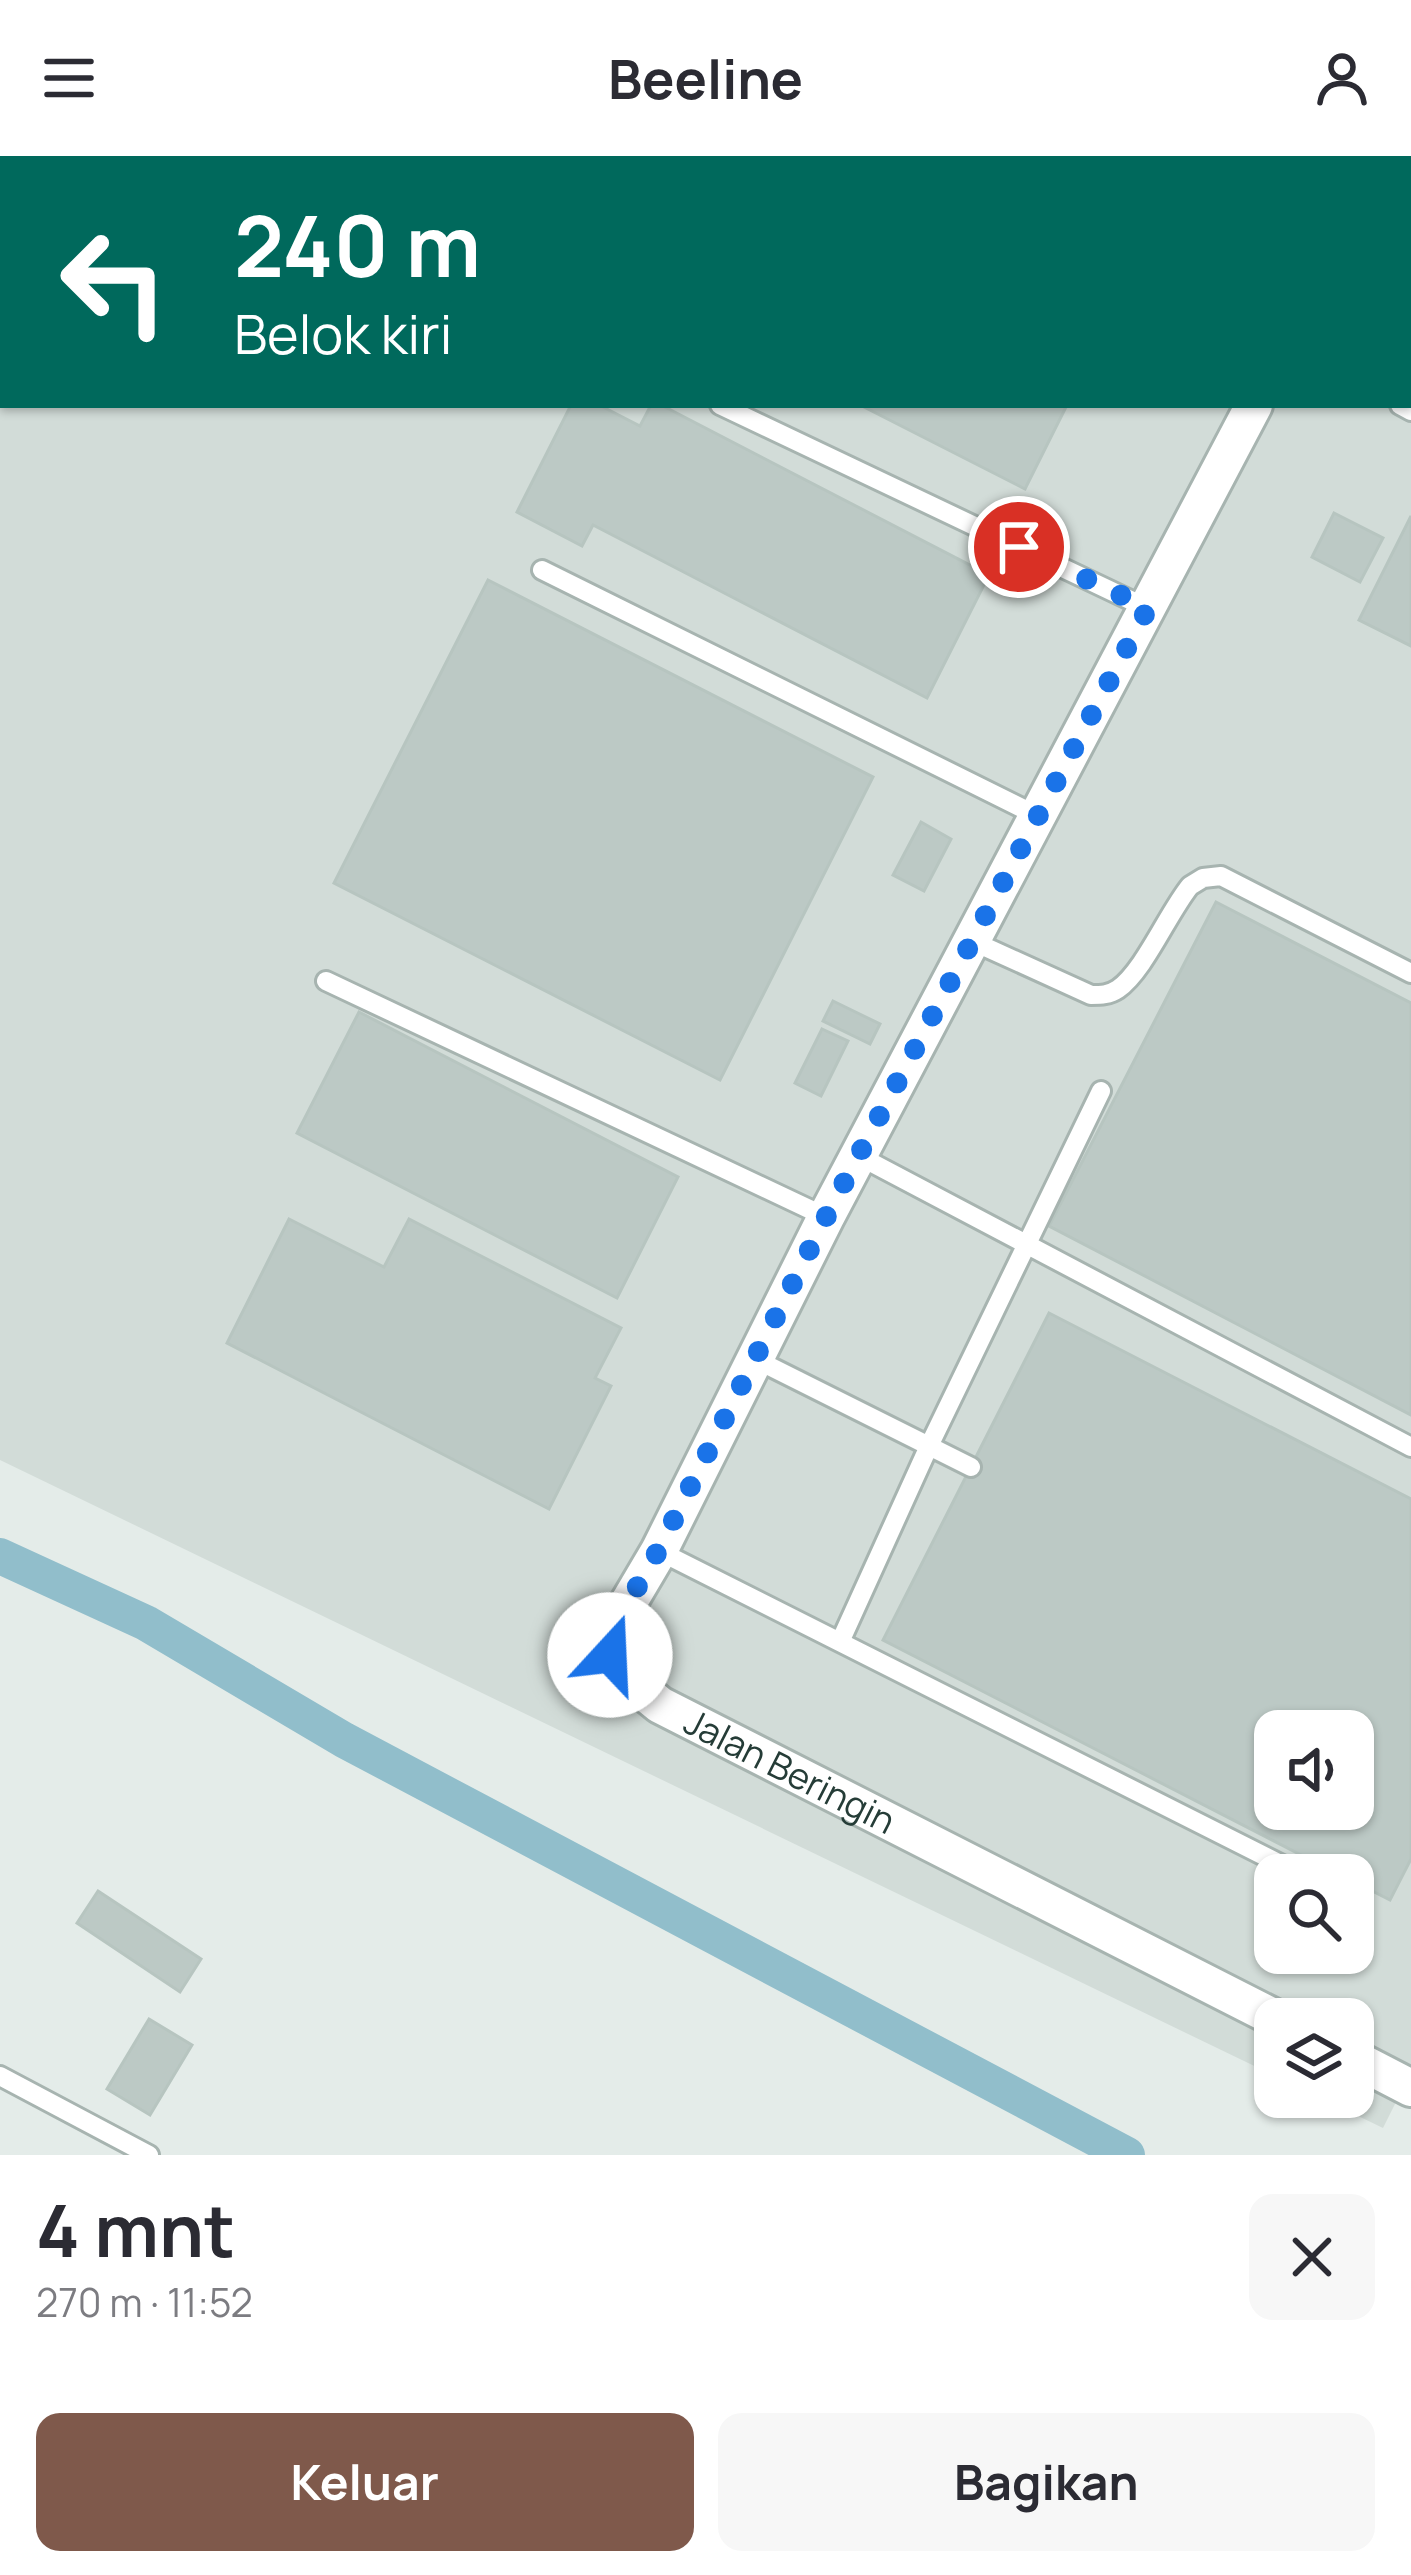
<!DOCTYPE html>
<html lang="id">
<meta charset="utf-8">
<style>
:root{--surface:#fff;--page:#f7f7f7;--text:#2b2b33;--muted:#7c7c81;--accent:#7f594b}
body{margin:0;font-family:Manrope,sans-serif;background:var(--page);color:var(--text);height:100vh;display:flex;flex-direction:column;font-size:45px;white-space:nowrap}
*{box-sizing:border-box;margin:0}
p{font-size:39px;color:var(--muted)}
.icon{flex:none;width:66px;height:66px;fill:none;stroke:currentColor;stroke-width:2;stroke-linecap:round;stroke-linejoin:round}
.map{position:relative;height:1999px;overflow:hidden}
.panel{display:flex;flex-direction:column;background:var(--surface);flex:1}
.panel>*{flex:none}
.guide{position:absolute;left:0px;top:0px;width:1413px;height:252px;box-shadow:0 3px 9px #0004;background:#00695c;color:#fff;overflow:hidden}
.tools{position:absolute;left:1254px;top:1554px;display:grid;gap:24px}
.tools a{display:grid;place-items:center;width:120px;height:120px;border-radius:24px;background:var(--surface);box-shadow:0 3px 9px #0004;font-size:60px}
.pin{position:absolute;display:grid;place-items:center;width:102px;height:102px;color:#fff;margin:-51px;border:6px solid #fff;border-radius:50%;box-shadow:0 3px 12px #0007}
.me{position:absolute;width:132px;margin:-66px;rotate:20deg;stroke-linejoin:round;filter:drop-shadow(0 0 9px #0008)}
.turn{display:flex;align-items:center;gap:42px;height:252px;padding:0 36px;font-size:54px}
.turn .icon{width:156px;height:156px;stroke-width:2.5}
.turn b{display:block;font-size:84px;line-height:102px}
.round{display:grid;place-items:center;flex:none;width:126px;height:126px;border-radius:24px;background:var(--page)}
.headline{display:flex;align-items:center;justify-content:space-between;height:204px;padding:0 36px}
h1{font-size:72px;font-weight:700;line-height:90px}
.cta{display:flex;gap:24px;margin-top:auto;padding:24px 36px}
.cta a{flex:1;height:138px;border-radius:24px;background:var(--accent);color:#fff;font-size:48px;font-weight:700;line-height:138px;text-align:center}
.cta a+a{background:var(--page);color:var(--text)}
header{display:flex;justify-content:space-between;align-items:center;height:156px;padding:0 36px;background:var(--surface);font-size:54px;font-weight:700}
.map>svg:first-child{display:block}
</style>
<header><svg class="icon" aria-label="menu" viewBox="0 0 24 24"><path d="M4 6h16M4 12h16M4 18h16"/></svg>Beeline<svg class="icon" aria-label="person" viewBox="0 0 24 24"><circle cx="12" cy="8" r="4"/><path d="M4 21q1-7 8-7t8 7"/></svg></header>
<div class="map">
<svg width="1411" height="1999" viewBox="0 0 1411 1999">
<rect width="100%" height="100%" fill="#e4ece9"/>
<path fill="#d2dcd8" fill-rule="evenodd" d="M 0,0 L 1411,0 L 1411,1916 L 1383,1972 L 1319,1941 L 1353,1941 L 1353,1863 L 1275,1863 L 1275,1920 L 0,1304 ZM 3,3 L 1410,3 L 1410,249 L 3,249 ZM 1275,1575 L 1353,1575 L 1353,1653 L 1275,1653 ZM 1275,1719 L 1353,1719 L 1353,1797 L 1275,1797 Z"/>
<g fill="none" stroke-linecap="round" stroke-linejoin="round">
<path stroke="#91becb" stroke-width="36" d="M 0,1400 L 146,1467 L 344,1584 L 1127,1999"/>
</g>
<path fill="#bcc9c5" stroke="#b7c5c0" stroke-width="3" fill-rule="evenodd" d="M 863,0 L 1164,0 L 1170,3 L 869,3 Z
M 571,249 L 599,249 L 640,270 L 651,249 L 661,249 L 989,419 L 927,542 L 593,369 L 582,390 L 517,356 Z
M 860,249 L 1067,249 L 1025,333 Z
M 1334,357 L 1383,382 L 1360,426 L 1312,401 Z
M 1411,360 L 1411,490 L 1359,464 Z
M 488,424 L 873,621 L 720,924 L 334,727 Z
M 921,666 L 951,683 L 924,735 L 893,719 Z
M 1216,746 L 1411,847 L 1411,1259 L 1049,1070 Z
M 833,845 L 880,868 L 870,888 L 823,865 Z
M 359,856 L 678,1021 L 617,1142 L 297,977 Z
M 822,873 L 848,885 L 821,940 L 795,927 Z
M 289,1063 L 384,1111 L 409,1063 L 621,1172 L 595,1222 L 611,1230 L 549,1353 L 227,1187 Z
M 1049,1157 L 1411,1343 L 1411,1703 L 1390,1744 L 1353,1725 L 1353,1719 L 1340,1719 L 883,1484 ZM 1275,1575 L 1353,1575 L 1353,1653 L 1275,1653 Z
M 98,1735 L 201,1803 L 180,1836 L 77,1767 Z
M 149,1863 L 192,1889 L 150,1959 L 107,1933 Z"/>
<g fill="none" stroke-linecap="round" stroke-linejoin="round">
<g stroke="#a7b4b0" stroke-width="24">
<path id="lane" d="M 1247,0 L 1252,3
M 720,249 L 1147,452
M 1400,249 L 1411,255
M 542,414 L 1038,660
M 972,785 L 1091,839 C 1101,839 1109,839 1118,833 C 1144,815 1168,757 1190,730 L 1203,722 L 1221,720 L 1411,817
M 326,825 L 826,1061
M 859,1000 L 1411,1291
M 755,1203 L 971,1311
M 659,1395 L 1302,1719
M 840,1486 L 929,1290 L 1101,935
M 0,1920 L 149,1999"/>
</g>
<g stroke="#a7b4b0" stroke-width="42">
<g id="street">
<path d="M 1384,3 L 1385,0"/>
<path id="s1" d="M 1254,249 L 826,1061 L 659,1395 L 610,1478 L 610,1499 L 623,1519 L 660,1549 L 1277,1863"/>
<path d="M 1353,1902 L 1411,1932"/>
</g>
</g>
<use href="#lane" stroke="#fff" stroke-width="18"/>
<use href="#street" stroke="#fff" stroke-width="36"/>
</g>
<g fill="none" stroke-linecap="round" stroke-linejoin="round">
<path stroke="#1a73e8" stroke-width="21" stroke-dasharray="0 37.8" d="M 610,1499 L 610,1478 L 658,1395 L 826,1061 L 1148,452 L 1019,391"/>
</g>
<g text-anchor="middle" stroke-width="9" stroke-linejoin="round" paint-order="stroke">
<g font-size="36" fill="#253c37" stroke="#f4f9f7">
<text dy="13" stroke="none"><textPath href="#s1" startOffset="1626">Jalan Beringin</textPath></text>
</g>
</g>
</svg>
<div class="tools">
<a><svg class="icon" aria-label="sound" viewBox="0 0 24 24"><path d="M4 9h4l5-4v14l-5-4H4zM17 9q2 3 0 6"/></svg></a>
<a><svg class="icon" aria-label="search" viewBox="0 0 24 24"><circle cx="10" cy="10" r="6"/><path d="M15 15l6 6"/></svg></a>
<a><svg class="icon" aria-label="layers" viewBox="0 0 24 24"><path d="M12 4l9 5-9 5-9-5zM3 14l9 5 9-5"/></svg></a>
</div>
<div class="pin" style="left:1019px;top:391px;background:#d93025"><svg class="icon" aria-label="arrive" viewBox="0 0 24 24"><path d="M6 21V4h12l-3 4 3 4H6"/></svg></div>
<svg class="me" style="left:610px;top:1499px" viewBox="-20 -20 40 40"><circle r="19" fill="#fff"/><path d="M0-13L10 11 0 6-10 11z" fill="#1a73e8"/></svg>
<div class="guide">
<div class="turn"><svg class="icon" aria-label="left" viewBox="0 0 24 24"><path d="M17 20v-9H6M10 6l-5 5 5 5"/></svg><div><b>240 m</b>Belok kiri</div></div>
</div>
</div>
<section class="panel">
<div class="headline"><div><h1>4 mnt</h1><p>270 m · 11:52</p></div><a class="round"><svg class="icon" aria-label="close" viewBox="0 0 24 24"><path d="M6 6l12 12M18 6L6 18"/></svg></a></div>
<div class="cta"><a>Keluar</a><a>Bagikan</a></div>
</section>
